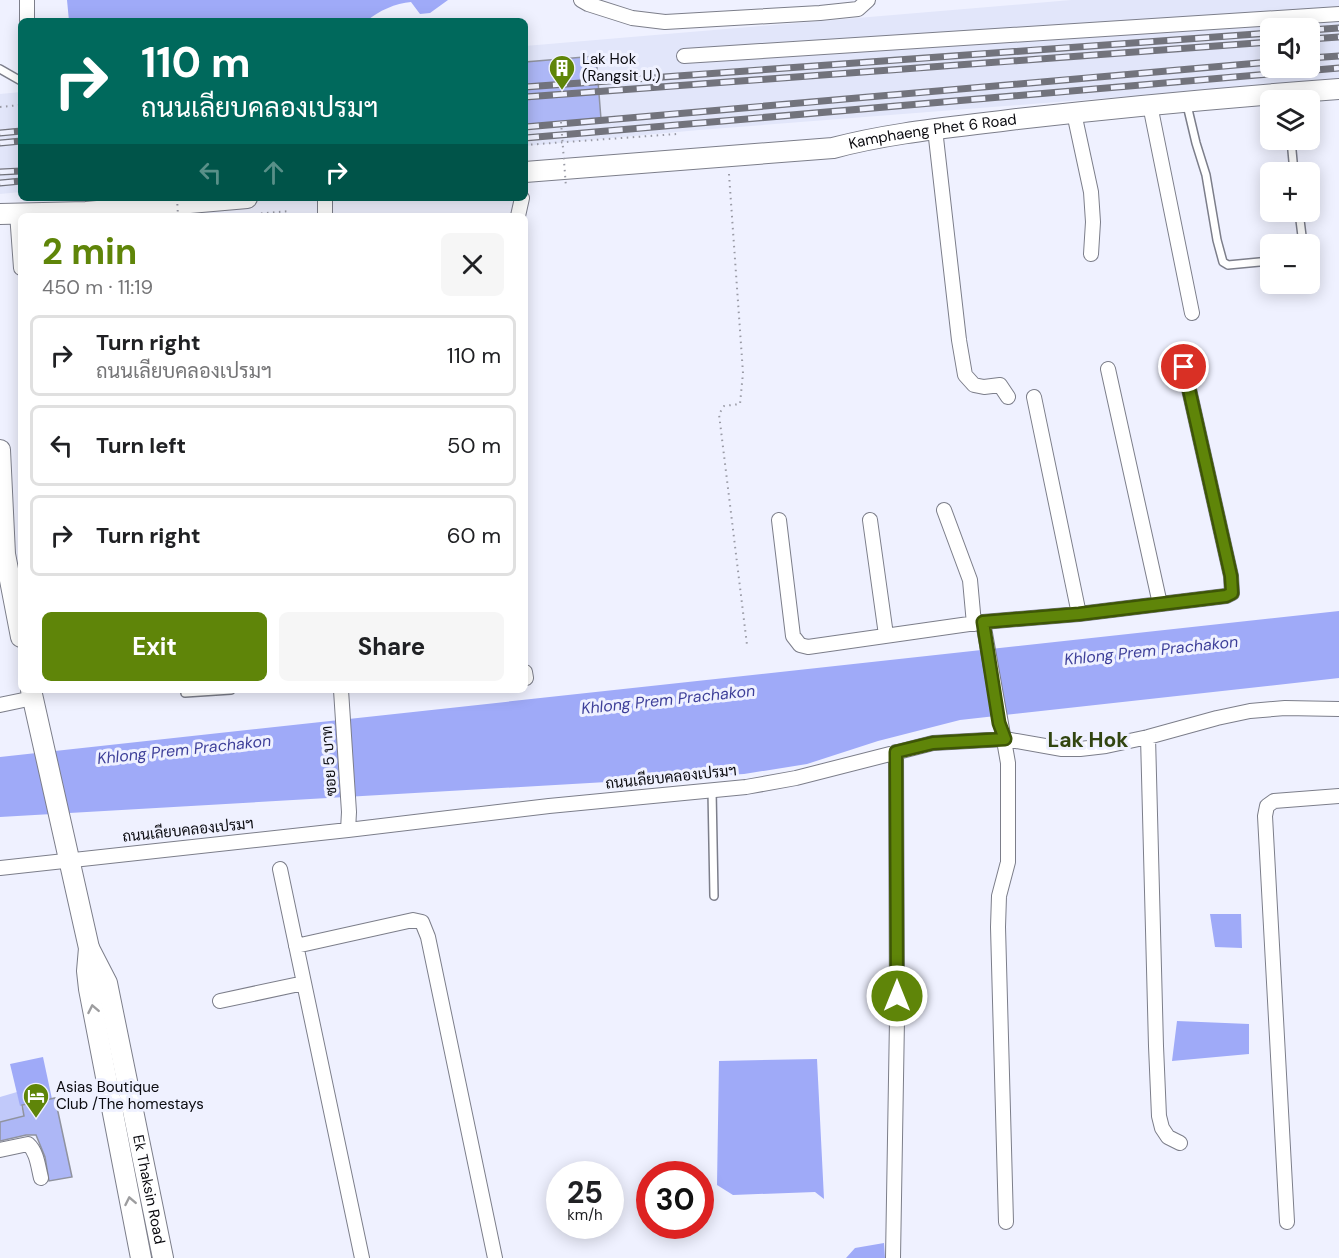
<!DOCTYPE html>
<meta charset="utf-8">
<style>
:root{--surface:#fff;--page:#f6f6f6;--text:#202124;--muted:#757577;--line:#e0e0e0;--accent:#5f8509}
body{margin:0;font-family:"DM Sans",Sarabun,sans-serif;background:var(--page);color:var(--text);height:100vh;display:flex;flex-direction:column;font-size:22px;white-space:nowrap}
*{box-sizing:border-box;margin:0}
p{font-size:20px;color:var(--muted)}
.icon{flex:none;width:33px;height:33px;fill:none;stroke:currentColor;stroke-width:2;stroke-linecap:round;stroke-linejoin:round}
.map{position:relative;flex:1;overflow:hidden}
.drawer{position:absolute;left:18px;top:213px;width:510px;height:480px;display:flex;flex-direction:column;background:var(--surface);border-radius:9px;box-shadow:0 3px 15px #0003}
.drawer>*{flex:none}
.top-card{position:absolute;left:18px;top:18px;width:510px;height:183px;border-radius:9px;box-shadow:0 3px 15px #0003;background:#00695c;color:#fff;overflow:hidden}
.controls{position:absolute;left:1260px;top:18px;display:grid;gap:12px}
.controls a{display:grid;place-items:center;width:60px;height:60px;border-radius:9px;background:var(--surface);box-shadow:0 3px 15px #0003;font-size:30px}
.speed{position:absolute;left:546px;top:1161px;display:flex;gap:12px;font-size:30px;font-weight:700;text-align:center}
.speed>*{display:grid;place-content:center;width:78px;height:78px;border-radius:50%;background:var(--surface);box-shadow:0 3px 15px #0003;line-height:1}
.speed small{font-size:15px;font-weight:400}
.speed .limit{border:9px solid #d22;background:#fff;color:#111}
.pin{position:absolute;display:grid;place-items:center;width:51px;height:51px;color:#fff;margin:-26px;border:3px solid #fff;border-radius:50%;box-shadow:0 2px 6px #0007}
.me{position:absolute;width:66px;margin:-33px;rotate:0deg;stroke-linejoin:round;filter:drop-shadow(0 0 4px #0008)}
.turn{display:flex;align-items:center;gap:21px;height:126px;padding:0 24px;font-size:27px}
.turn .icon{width:78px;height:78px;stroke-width:2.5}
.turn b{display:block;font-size:42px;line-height:51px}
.lanes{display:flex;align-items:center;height:57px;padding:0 24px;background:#0003;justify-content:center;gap:30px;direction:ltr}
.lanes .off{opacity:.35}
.round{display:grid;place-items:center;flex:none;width:63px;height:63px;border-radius:9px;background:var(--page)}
.overview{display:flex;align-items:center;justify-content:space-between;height:102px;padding:0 24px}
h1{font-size:36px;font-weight:700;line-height:45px;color:var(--accent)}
.primary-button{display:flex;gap:12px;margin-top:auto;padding:12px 24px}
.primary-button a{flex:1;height:69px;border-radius:9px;background:var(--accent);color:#fff;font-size:24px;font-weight:700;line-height:69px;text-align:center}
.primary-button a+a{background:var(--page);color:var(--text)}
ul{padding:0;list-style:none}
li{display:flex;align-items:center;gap:18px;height:81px;margin:0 12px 9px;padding:0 12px;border:3px solid var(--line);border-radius:9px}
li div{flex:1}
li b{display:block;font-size:22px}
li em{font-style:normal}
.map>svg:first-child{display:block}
</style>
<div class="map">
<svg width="1339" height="1258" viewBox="0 0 1339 1258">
<rect width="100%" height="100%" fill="#eff1ff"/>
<path fill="#e2e6fa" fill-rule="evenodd" d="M 1071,0 L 1339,0 L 1339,80 L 699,130 L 525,146 L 525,46 ZM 1270,28 L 1310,28 L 1310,68 L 1270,68 Z
M 21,92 L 21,192 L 0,194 L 0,94 Z"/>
<path fill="#c1c9fa" d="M 17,1092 L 24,1116 L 0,1122 L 0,1097 Z"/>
<path fill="#9faaf8" d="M 67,0 L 448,0 L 430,13 L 420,14 L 411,2 C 396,3 378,11 367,21 L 69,21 Z
M 1339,611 L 1339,678 L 960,720 L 878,741 L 807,764 L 744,774 L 0,817 L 0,757 Z
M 1210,914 L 1241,914 L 1242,948 L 1215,947 Z
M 1177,1021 L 1249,1024 L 1249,1054 L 1172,1061 Z
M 43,1057 L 52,1099 L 20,1106 L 10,1064 Z
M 817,1059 L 824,1199 L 815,1192 L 733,1195 L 717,1185 L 719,1061 Z
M 884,1243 L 885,1258 L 846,1258 L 855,1248 Z"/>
<path fill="#adb7f6" stroke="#90939f" stroke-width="1.5" d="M 596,56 L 601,119 L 525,125 L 525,62 Z
M 55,1098 L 72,1177 L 49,1181 L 45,1157 L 36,1135 L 26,1135 L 0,1141 L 0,1122 L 24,1116 L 22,1105 Z"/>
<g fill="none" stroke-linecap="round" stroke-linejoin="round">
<g stroke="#7c7e8a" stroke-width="10">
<path id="lane" d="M 0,69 L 21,81
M 1187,105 L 1196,143 L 1206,175 L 1217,240 L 1223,262 L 1228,265 L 1270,261
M 1291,140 L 1294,172
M 1299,212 L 1303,244
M 185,693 L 231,690
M 712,790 L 714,896"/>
</g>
<g stroke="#7c7e8a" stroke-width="16">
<path id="street" d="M 27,0 L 27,21
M 581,0 L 588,4 L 632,18 L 665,22 L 820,13 L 858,9 L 868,0
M 684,56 L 1339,14
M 1150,105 L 1192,313
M 1074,113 L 1091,192 L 1093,222 L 1091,254
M 935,129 L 959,340 L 965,375 L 974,385 L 984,387 L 1000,385 L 1008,397
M 325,198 L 325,216
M 17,213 L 21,268
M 518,216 L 522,198
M 1108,369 L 1160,604
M 1034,397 L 1079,614
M 944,510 L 970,580 L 974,624
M 779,520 L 793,636 L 800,645 L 808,647 L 983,622 L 1008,763 L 1008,862 L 999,896 L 998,927 L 1006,1222
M 870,520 L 886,635
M 983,622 L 1079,614 L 1226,596 L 1232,593 L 1231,576 L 1184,367
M 525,672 L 526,678
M 341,690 L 349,812 L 348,830
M 0,705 L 33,698
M 1148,737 L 1156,1046 L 1159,1116 L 1162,1128 L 1168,1137 L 1180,1143
M 0,868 L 348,830 L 549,806 L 746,787 L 796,778 L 933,743 L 1005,739 L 1062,749 L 1080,749 L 1106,746 L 1148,737 L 1217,718 L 1250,711 L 1285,708 L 1339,709
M 280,869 L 362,1258
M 296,946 L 413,920 L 422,922 L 428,937 L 495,1258
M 220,1001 L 304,983
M 0,1150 L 28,1144 C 37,1152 38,1166 41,1178
M 1287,1222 L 1265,816 L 1267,806 L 1274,801 L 1339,796
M 893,1258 L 897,1019 L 896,752"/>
</g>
<g stroke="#7c7e8a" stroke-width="22">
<g id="secondary">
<path id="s1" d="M 525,172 L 833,148 C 893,132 956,127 1017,119 C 1124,107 1231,97 1339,89"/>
<path d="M 0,214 L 86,212 L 247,198"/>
<path d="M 0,450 L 5,554 L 21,637"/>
<path d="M 31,690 L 89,948 L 87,971 L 89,989 L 141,1258"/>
<path id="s2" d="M 89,948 L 107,983 L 163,1258"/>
</g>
</g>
<path stroke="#999aa5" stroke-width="2" stroke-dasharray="1.5 4.5" stroke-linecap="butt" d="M 0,107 L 21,105
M 525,145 L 677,134
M 729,174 L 743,373 L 740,404 L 724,406 L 719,414 L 747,645
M 255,214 L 290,211"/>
<use href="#lane" stroke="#fff" stroke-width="7"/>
<use href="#street" stroke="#fff" stroke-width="14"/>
<use href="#secondary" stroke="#fff" stroke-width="20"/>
<g stroke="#72737c" stroke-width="7">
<path id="rail" d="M 1310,30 L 1339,28
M 1310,39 L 1339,37
M 1310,58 L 1339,56
M 525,87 L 1270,33
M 525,97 L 1270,42
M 525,127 L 1270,62
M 0,133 L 21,131
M 525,138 L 1339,68
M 0,143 L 21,141
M 0,172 L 21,171
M 0,183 L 21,181"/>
</g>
<use href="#rail" stroke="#eff1ff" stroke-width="4.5" stroke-dasharray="14" stroke-linecap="butt"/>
<path stroke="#999aa5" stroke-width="2" stroke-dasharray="1.5 4.5" stroke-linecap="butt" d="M 561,122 L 566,187
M 177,198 L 178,216"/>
</g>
<defs><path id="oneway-chevron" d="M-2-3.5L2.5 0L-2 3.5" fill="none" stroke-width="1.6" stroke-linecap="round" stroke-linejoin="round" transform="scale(1.5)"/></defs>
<g stroke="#9d9d9f">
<use href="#oneway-chevron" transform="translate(93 1009) rotate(-101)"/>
<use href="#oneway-chevron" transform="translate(130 1201) rotate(-101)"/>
</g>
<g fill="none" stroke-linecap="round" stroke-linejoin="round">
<g stroke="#3e5606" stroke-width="15">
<path id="route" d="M 897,996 L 896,752 L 933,743 L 1005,739 L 999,723 L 983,622 L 1079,614 L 1226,596 L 1232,593 L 1231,576 L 1184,367"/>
</g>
<use href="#route" stroke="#5f8509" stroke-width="10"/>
</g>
<defs>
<g id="building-pin" transform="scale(1.35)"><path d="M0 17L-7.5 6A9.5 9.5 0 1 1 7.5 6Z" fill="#5f8509" stroke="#eff1ff"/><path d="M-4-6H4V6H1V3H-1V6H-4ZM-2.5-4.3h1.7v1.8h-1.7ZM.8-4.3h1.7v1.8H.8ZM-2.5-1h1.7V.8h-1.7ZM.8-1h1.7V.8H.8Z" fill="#fff"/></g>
<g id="hotel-pin" transform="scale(1.35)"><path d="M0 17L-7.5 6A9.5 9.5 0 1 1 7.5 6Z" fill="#5f8509" stroke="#eff1ff"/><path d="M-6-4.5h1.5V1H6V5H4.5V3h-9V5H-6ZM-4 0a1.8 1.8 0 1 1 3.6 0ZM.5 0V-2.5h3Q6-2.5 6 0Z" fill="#fff"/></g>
</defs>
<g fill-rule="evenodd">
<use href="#building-pin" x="562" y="68"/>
<use href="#hotel-pin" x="36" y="1096"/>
</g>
<g text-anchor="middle" stroke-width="6" stroke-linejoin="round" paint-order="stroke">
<g font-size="15" fill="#0b0b10" stroke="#eff1ff" text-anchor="start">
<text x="582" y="64">Lak Hok<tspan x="582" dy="17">(Rangsit U.)</tspan></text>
<text x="56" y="1092">Asias Boutique<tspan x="56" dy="17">Club /The homestays</tspan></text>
</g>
<g font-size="15" fill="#0b0b10" stroke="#eff1ff">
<text dy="5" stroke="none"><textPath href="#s1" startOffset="410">Kamphaeng Phet 6 Road</textPath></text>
<text transform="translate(329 761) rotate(-94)" y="5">ซอย 5 บาท</text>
<text transform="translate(671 777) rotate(-6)" y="5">ถนนเลียบคลองเปรมฯ</text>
<text transform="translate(188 830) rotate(-6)" y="5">ถนนเลียบคลองเปรมฯ</text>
<text dy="5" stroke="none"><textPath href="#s2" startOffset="250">Ek Thaksin Road</textPath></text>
</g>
<g font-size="16" font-style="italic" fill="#3d3f99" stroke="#eff1ff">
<text transform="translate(1151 650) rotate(-6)" y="6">Khlong Prem Prachakon</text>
<text transform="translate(668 699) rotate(-6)" y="6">Khlong Prem Prachakon</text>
<text transform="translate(184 749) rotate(-6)" y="6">Khlong Prem Prachakon</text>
</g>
<g font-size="21" font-weight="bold" fill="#314510" stroke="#eff1ff">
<text x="1088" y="747">Lak Hok</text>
</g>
</g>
</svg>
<div class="controls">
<a><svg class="icon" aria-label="sound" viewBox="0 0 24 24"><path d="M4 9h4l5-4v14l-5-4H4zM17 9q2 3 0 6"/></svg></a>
<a><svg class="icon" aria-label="layers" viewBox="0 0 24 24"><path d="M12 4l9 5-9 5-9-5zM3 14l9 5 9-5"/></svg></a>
<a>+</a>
<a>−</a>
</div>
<div class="speed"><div>25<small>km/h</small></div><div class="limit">30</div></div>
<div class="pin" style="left:1184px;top:367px;background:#d93025"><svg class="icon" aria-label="arrive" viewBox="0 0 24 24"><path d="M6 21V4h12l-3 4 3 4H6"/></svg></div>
<svg class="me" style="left:897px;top:996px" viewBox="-20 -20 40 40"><circle r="17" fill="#5f8509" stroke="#fff" stroke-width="3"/><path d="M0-11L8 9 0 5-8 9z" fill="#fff"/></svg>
<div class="top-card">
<div class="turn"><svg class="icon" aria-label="right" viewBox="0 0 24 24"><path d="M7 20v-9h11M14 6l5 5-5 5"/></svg><div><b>110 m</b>ถนนเลียบคลองเปรมฯ</div></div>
<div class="lanes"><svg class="icon off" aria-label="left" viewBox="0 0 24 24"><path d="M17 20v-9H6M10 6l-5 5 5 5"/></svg><svg class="icon off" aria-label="ahead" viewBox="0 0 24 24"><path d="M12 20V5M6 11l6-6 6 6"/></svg><svg class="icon" aria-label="right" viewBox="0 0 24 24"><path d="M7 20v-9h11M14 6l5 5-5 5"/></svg></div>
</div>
<section class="drawer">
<div class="overview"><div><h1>2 min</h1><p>450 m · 11:19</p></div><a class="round"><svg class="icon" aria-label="close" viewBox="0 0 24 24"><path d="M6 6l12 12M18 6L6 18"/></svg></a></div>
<ul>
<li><svg class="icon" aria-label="right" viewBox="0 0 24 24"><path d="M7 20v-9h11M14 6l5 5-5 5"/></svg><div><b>Turn right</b><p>ถนนเลียบคลองเปรมฯ</p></div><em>110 m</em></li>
<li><svg class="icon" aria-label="left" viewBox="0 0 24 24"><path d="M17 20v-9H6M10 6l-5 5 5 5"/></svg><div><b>Turn left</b></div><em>50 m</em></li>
<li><svg class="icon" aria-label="right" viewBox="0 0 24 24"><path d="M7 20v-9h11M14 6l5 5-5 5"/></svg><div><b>Turn right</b></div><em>60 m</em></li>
</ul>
<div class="primary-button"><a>Exit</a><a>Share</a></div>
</section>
</div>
